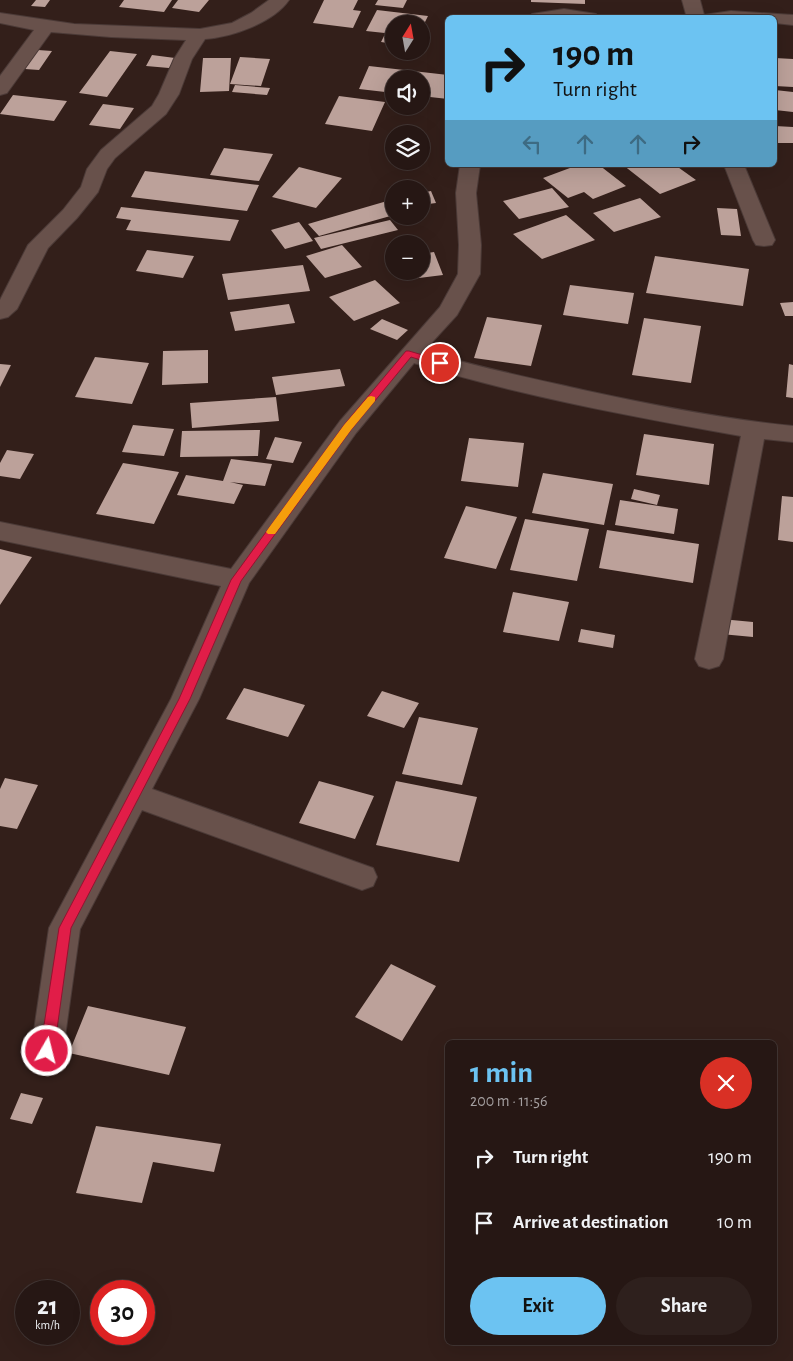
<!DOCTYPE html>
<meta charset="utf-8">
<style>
:root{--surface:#261714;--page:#2e201d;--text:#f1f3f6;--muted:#a49fa0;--line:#423634;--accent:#6cc3f2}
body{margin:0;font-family:"Alegreya Sans",sans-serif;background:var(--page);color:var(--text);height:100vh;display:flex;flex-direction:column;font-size:19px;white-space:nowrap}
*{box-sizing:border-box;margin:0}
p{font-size:16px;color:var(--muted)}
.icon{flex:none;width:28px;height:28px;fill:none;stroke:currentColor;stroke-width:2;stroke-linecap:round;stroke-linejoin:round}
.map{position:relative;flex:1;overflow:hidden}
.details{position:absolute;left:445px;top:1040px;width:332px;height:305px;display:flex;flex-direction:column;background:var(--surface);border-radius:8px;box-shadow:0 5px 20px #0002,0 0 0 1px var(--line)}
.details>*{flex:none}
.top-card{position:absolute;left:445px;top:15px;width:332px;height:152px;border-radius:8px;box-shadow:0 5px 20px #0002,0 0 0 1px var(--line);background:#6cc3f2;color:#111;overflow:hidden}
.needle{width:32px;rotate:11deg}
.controls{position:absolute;left:385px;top:15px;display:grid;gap:10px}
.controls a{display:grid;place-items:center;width:45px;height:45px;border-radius:50%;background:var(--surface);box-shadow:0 5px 20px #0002,0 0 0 1px var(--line);font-size:25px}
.speed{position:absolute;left:15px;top:1280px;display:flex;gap:10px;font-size:25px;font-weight:700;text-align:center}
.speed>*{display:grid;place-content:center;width:65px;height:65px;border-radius:50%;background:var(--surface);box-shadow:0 5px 20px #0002,0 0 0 1px var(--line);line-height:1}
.speed small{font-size:12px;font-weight:400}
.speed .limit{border:8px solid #d22;background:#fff;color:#111}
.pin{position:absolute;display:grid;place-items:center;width:42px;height:42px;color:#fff;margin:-21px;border:2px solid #fff;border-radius:50%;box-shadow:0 1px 5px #0007}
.me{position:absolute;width:55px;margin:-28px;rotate:8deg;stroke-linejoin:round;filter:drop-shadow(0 0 4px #0008)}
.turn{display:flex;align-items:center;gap:18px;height:105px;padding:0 25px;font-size:22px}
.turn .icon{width:65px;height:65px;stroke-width:2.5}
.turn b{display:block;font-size:35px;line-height:42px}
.lanes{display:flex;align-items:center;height:48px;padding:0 25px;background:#0003;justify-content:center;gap:25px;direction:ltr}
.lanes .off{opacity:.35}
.round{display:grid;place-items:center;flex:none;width:52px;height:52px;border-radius:26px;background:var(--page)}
.summary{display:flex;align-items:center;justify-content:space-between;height:85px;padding:0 25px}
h1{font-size:30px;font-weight:700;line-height:38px;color:var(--accent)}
.cta{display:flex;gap:10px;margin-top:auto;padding:10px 25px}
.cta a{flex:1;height:58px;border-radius:30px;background:var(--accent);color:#111;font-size:20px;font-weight:700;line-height:58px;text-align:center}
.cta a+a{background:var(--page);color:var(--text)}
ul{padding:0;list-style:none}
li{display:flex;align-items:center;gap:15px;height:65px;padding:0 25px}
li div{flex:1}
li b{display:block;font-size:19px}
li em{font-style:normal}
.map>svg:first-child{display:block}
</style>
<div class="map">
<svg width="793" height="1361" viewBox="0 0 793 1361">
<rect width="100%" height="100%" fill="#331f1a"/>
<path fill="#bca19a" d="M 36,0 L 50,0 L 45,7 L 31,6 Z
M 124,0 L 172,0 L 164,12 L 119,7 Z
M 178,0 L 209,0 L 199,12 L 172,8 Z
M 324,0 L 358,0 L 353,10 L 361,11 L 353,28 L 313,23 Z
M 378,0 L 407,0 L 403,8 L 375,5 Z
M 531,0 L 585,0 L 585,4 L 531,2 Z
M 377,10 L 428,16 L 421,30 L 421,24 L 394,24 L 394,34 L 366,31 Z
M 384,36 L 394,37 L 394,44 L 381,42 Z
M 38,50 L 52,51 L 39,70 L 25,69 Z
M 110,51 L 137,54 L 107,97 L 79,93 Z
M 152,55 L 175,58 L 169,68 L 146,66 Z
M 240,57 L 270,59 L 261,86 L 230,84 Z
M 203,58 L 231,58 L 229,91 L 200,92 Z
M 775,58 L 793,59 L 793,87 L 775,86 Z
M 369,66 L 448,75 L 448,99 L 421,96 L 421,79 L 394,79 L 394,93 L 359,89 Z
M 235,85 L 270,88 L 267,95 L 232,92 Z
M 775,90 L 793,92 L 793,112 L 775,110 Z
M 13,95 L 67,101 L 54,121 L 0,114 Z
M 339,96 L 385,102 L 372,131 L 325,124 Z
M 103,104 L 134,108 L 120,129 L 89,125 Z
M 775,126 L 793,127 L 793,143 L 775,143 Z
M 224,148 L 273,154 L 259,181 L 210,175 Z
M 578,165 L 599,165 L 626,186 L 593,199 L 584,192 L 568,198 L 543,178 Z
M 623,165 L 675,165 L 696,180 L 660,194 Z
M 299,167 L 342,178 L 316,208 L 272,197 Z
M 145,171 L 259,185 L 247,211 L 131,197 Z
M 552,188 L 569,207 L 519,219 L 503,201 Z
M 431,191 L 436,203 L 421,205 L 421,193 Z
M 640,198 L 661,217 L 614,232 L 593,213 Z
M 394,199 L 394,215 L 319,236 L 308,224 Z
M 121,207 L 239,220 L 230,241 L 126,230 L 131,220 L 116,218 Z
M 717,208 L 737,209 L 741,236 L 721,235 Z
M 566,215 L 595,240 L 542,259 L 513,234 Z
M 390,220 L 398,230 L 321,249 L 314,238 Z
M 299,222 L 313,241 L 285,249 L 271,230 Z
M 342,245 L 362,267 L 325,278 L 306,256 Z
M 147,250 L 194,256 L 183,278 L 136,271 Z
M 434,252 L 443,275 L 403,280 L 400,271 L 421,271 L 421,254 Z
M 655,256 L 749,269 L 743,306 L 646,293 Z
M 303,265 L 310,291 L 228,300 L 222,274 Z
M 375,280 L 400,303 L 354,321 L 329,297 Z
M 570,285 L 634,293 L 628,324 L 563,315 Z
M 793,302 L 793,316 L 785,316 L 780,303 Z
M 289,304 L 295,323 L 235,331 L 230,312 Z
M 487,317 L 542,325 L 531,366 L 474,358 Z
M 644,318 L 701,326 L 691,383 L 632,375 Z
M 382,319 L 408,330 L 397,340 L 370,329 Z
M 208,350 L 208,383 L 162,385 L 163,351 Z
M 95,357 L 149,363 L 132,404 L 75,397 Z
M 0,364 L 11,365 L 0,387 Z
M 789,364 L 793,365 L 793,398 L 786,397 Z
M 340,369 L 345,386 L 276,395 L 272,377 Z
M 276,397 L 279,421 L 192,428 L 190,403 Z
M 133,425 L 174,429 L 164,456 L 122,452 Z
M 260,430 L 258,456 L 180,457 L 182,431 Z
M 644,434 L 714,444 L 709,485 L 636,475 Z
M 275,437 L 302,442 L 293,463 L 266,459 Z
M 469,438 L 524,443 L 518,487 L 461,481 Z
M 7,450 L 34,454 L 20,479 L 0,476 L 0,463 Z
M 231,459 L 272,464 L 265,486 L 230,482 L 243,485 L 234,504 L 177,495 L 186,475 L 223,481 Z
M 123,463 L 179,472 L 154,524 L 96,514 Z
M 543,473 L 613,484 L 604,525 L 532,513 Z
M 634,489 L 660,495 L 657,505 L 631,499 Z
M 782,496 L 793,497 L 793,542 L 778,540 Z
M 620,500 L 678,509 L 674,534 L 615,525 Z
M 466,506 L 517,517 L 496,569 L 444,558 Z
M 525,519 L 589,529 L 577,581 L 510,570 Z
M 607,530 L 699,544 L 693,583 L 599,568 Z
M 0,549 L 32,557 L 0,605 Z
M 513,592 L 569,602 L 559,641 L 503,632 Z
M 721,619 L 753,622 L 753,637 L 721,634 Z
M 581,629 L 615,635 L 613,648 L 578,642 Z
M 244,688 L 305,705 L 288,737 L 226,719 Z
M 382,691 L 419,703 L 404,728 L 367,716 Z
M 419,717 L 478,728 L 462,785 L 402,774 Z
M 5,778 L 38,785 L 17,829 L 0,826 L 0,789 Z
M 319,781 L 374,796 L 355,839 L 299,823 Z
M 396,781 L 477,797 L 459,862 L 376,845 Z
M 391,964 L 436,986 L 402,1041 L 355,1017 Z
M 88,1006 L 186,1027 L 169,1075 L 69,1053 Z
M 21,1093 L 43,1098 L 32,1124 L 10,1119 Z
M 96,1126 L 221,1144 L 214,1172 L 153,1162 L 142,1203 L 76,1193 Z"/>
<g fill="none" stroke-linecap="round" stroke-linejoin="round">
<g stroke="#4b3a37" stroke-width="2">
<path id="street" d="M 269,0 L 289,0 C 273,23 232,37 205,39 L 192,59 L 179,94 L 166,114 L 115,158 L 107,169 L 98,192 L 77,218 L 48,248 L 17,309 L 8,317 L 0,319 L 0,300 L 28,245 L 63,210 L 81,187 L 87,169 L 101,150 L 152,106 L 159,94 L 174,59 L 186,40 L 111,37 L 51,32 L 7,93 L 0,95 L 0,76 L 34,30 L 0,23 L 0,13 L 74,24 L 200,29 L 232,23 L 251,13 Z
M 682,0 L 700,0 L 704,15 L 731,11 L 793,15 L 793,25 L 775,23 L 775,18 L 687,18 Z
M 564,9 L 596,14 L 599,18 L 529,18 L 532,14 Z
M 460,165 L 480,165 L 476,193 L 481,245 L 480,274 L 457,315 L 424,351 C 477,367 530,378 583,390 C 652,405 722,419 793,426 L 793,442 L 764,439 L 723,659 L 719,666 L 709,669 L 699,666 L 695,659 L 741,436 C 631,416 520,396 414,363 L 356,433 L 249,583 L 199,699 L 152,789 L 373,868 L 377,877 L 373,886 L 362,890 L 142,810 L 80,929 L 63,1051 L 59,1061 L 47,1066 L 35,1061 L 31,1051 L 49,928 L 171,699 L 221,586 L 0,540 L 0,522 L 231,569 L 340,421 L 440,307 L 458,274 L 459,245 L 456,193 Z
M 724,165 L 744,165 L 775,240 L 772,245 L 764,246 L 756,245 L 753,240 Z"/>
</g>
<use href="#street" fill="#68514b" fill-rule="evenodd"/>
</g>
<path fill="#e11d48" stroke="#92132f" d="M 406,351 L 409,351 L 443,361 L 445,363 L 440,366 L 411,357 L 351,430 L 241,581 L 190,699 L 71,928 L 54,1051 L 52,1055 L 47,1057 L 42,1055 L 40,1051 L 59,928 L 179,699 L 231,580 L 344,425 Z"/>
<path fill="#f59e0b" d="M 371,396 L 375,397 L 375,401 L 351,430 L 275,534 L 268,534 L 266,532 L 268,529 L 344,425 L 368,397 Z"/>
</svg>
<div class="controls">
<a><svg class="needle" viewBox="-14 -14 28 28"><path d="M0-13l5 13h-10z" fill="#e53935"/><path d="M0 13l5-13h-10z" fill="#a49fa0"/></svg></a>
<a><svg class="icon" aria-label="sound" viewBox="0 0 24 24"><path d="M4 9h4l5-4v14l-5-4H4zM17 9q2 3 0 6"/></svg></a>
<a><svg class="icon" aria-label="layers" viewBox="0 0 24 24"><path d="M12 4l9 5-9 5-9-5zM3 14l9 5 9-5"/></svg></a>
<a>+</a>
<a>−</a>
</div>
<div class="speed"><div>21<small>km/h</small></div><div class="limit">30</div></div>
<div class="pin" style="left:440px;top:363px;background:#d93025"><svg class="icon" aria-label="arrive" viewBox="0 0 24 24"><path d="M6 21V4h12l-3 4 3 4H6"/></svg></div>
<svg class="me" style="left:47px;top:1051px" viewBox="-20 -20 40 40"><circle r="17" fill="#e11d48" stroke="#fff" stroke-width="3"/><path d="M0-11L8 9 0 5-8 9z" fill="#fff"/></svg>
<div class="top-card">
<div class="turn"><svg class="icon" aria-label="right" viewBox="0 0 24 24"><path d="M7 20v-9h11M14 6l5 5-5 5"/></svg><div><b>190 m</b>Turn right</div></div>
<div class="lanes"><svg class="icon off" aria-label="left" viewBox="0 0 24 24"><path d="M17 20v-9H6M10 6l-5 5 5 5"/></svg><svg class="icon off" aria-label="ahead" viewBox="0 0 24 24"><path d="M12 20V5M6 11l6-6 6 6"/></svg><svg class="icon off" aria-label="ahead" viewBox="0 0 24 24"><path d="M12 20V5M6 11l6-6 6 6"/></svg><svg class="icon" aria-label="right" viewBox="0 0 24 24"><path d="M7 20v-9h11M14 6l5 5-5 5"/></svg></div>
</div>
<section class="details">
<div class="summary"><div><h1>1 min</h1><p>200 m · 11:56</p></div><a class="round" style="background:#d93025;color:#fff"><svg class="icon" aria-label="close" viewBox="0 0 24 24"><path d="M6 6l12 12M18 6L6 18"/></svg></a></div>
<ul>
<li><svg class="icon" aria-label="right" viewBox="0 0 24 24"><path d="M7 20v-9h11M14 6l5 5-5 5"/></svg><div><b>Turn right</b></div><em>190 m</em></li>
<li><svg class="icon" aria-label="arrive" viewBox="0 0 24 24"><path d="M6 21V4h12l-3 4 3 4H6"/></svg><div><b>Arrive at destination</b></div><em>10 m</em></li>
</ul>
<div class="cta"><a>Exit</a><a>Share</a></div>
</section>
</div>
